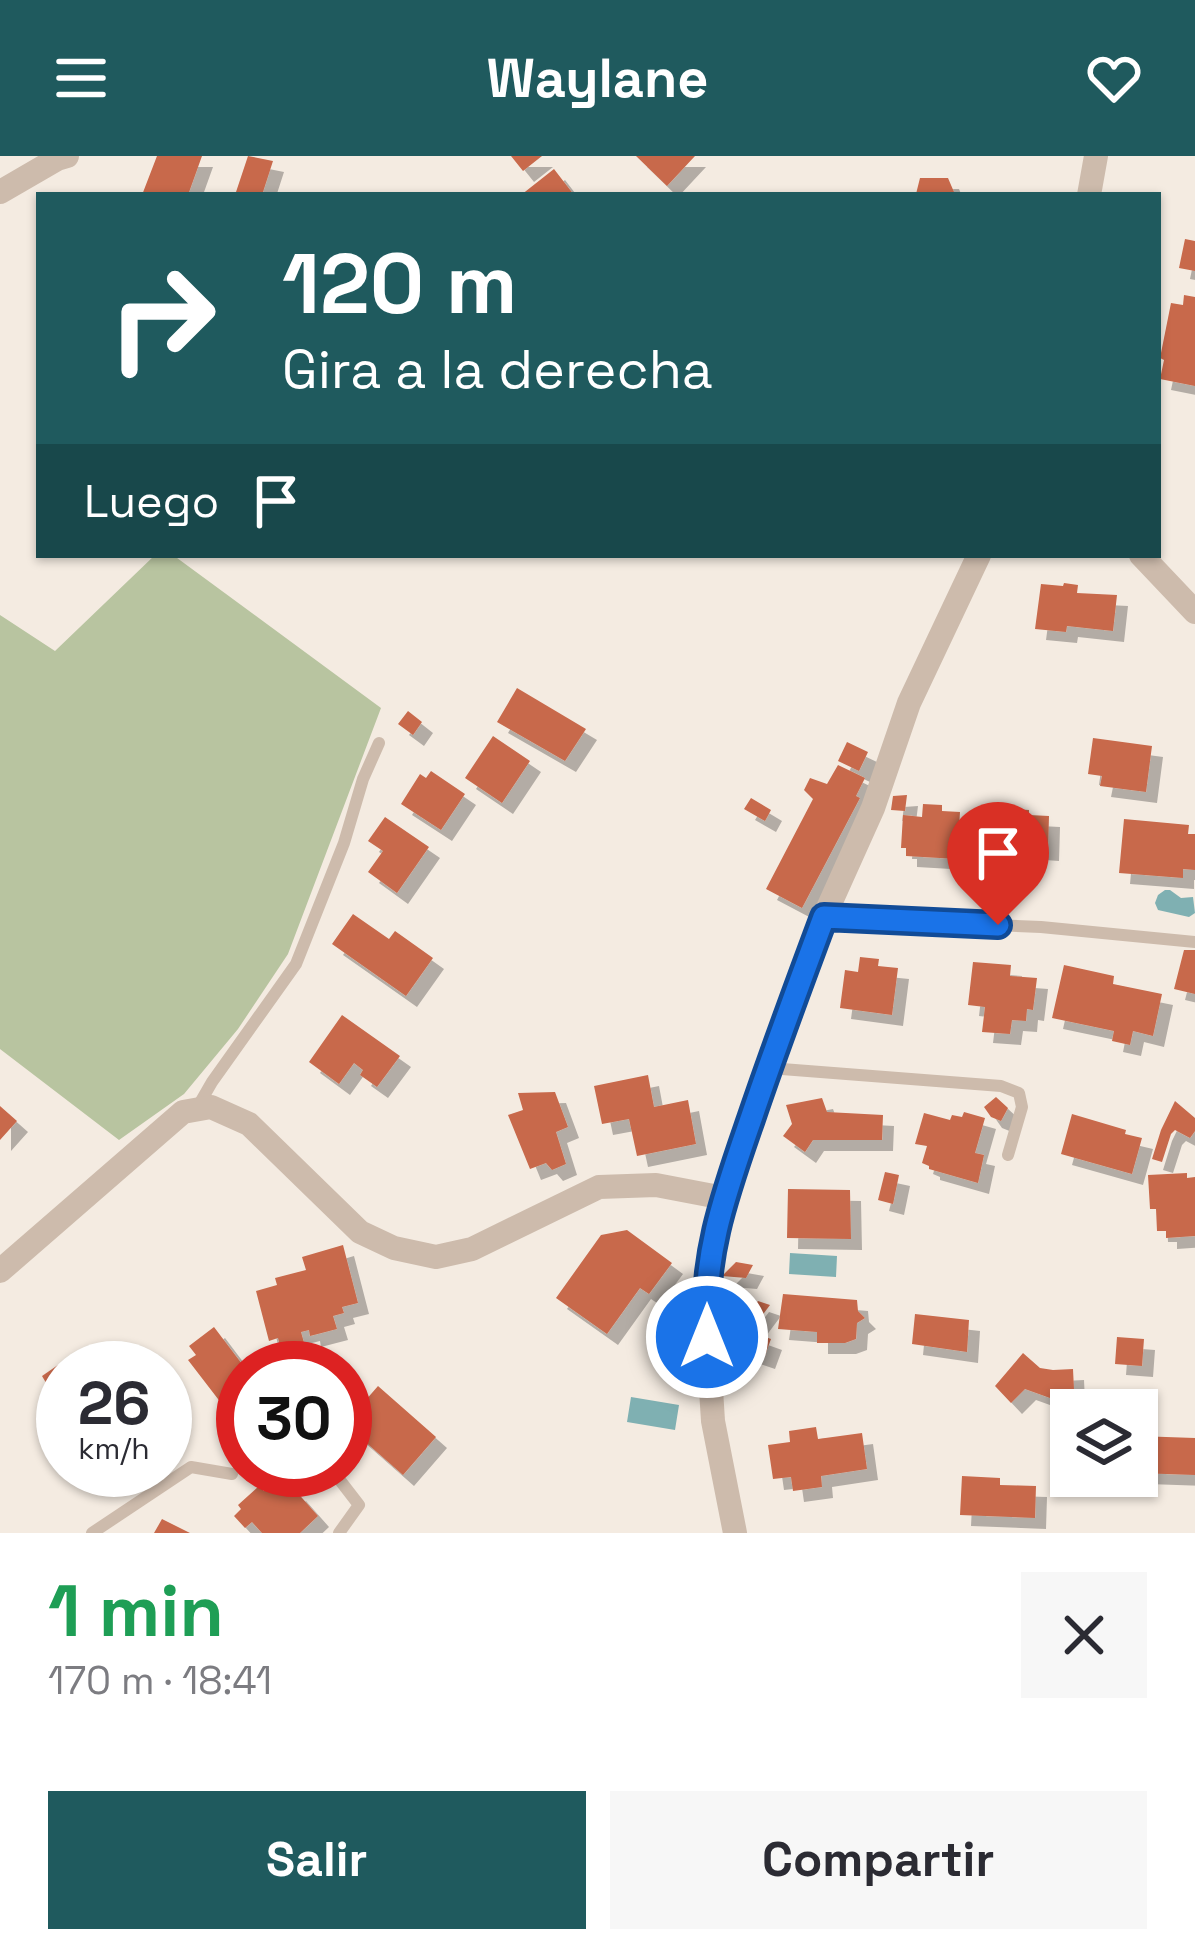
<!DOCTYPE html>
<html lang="es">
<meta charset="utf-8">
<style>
:root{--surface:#fff;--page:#f7f7f7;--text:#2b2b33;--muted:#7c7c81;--accent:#1f5a5e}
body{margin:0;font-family:"Space Grotesk",sans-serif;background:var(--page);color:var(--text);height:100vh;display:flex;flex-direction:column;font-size:45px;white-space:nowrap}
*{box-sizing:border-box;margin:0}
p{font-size:39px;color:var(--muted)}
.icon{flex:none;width:66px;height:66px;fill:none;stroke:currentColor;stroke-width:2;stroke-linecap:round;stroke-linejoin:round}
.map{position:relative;height:1377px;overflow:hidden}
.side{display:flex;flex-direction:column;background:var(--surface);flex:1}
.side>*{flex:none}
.guide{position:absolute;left:36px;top:36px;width:1125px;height:366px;border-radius:0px;box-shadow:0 3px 9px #0004;background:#1f5a5e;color:#fff;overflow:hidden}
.controls{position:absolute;left:1050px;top:1233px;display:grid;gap:24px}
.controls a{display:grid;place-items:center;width:108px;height:108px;border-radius:0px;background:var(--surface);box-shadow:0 3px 9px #0004;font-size:60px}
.speed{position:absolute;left:36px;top:1185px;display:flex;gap:24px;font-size:60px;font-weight:700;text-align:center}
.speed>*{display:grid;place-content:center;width:156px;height:156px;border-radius:50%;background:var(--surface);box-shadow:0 3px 9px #0004;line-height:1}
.speed small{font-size:30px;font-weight:400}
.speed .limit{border:18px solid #d22;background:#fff;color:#111}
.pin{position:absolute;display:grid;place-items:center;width:102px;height:102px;color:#fff;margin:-123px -51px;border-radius:50% 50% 50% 0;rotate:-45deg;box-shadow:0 0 12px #0007}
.pin .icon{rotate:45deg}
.me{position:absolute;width:132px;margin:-66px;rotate:0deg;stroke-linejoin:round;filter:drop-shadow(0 0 9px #0008)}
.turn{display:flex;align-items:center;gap:42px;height:252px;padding:0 48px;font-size:54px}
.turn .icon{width:156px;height:156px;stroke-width:2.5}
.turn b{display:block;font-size:84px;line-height:102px}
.then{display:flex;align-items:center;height:114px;padding:0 48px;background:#0003;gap:24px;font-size:45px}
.round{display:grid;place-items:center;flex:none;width:126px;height:126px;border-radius:0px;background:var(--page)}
.headline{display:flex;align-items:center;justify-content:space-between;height:204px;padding:0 48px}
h1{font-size:72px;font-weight:600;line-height:90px;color:#1e9e55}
.primary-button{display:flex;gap:24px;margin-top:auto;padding:24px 48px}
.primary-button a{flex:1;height:138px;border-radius:0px;background:var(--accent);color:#fff;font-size:48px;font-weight:600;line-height:138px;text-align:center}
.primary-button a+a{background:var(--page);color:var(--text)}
header{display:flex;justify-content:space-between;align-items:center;height:156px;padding:0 48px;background:var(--accent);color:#fff;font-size:54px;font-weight:600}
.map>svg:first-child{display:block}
</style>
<header><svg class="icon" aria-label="menu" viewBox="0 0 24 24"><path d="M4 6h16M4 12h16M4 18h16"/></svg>Waylane<svg class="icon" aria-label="heart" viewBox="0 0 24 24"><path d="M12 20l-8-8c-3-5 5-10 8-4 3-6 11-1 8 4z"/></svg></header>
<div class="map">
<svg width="1195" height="1377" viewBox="0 0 1195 1377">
<defs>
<filter id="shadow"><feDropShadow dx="11" dy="11" stdDeviation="0" flood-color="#0004"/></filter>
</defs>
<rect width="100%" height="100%" fill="#f4ebe1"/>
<path fill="#b8c4a0" d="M 155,399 L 173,399 L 381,552 L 288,798 L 238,873 L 184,938 L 119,984 L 0,893 L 0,459 L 55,495 Z"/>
<path fill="#7fb0b2" d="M 1165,734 L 1170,734 L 1181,742 L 1193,741 L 1195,757 L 1189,761 L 1158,754 L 1155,747 L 1158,739 Z
M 790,1097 L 837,1100 L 836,1121 L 789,1118 Z
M 631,1241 L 679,1249 L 675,1274 L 627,1266 Z"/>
<path fill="#c8694b" filter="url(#shadow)" d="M 157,0 L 202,0 L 188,39 L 142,39 Z
M 248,0 L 273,5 L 262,39 L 235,39 Z
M 511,0 L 542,0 L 523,15 Z
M 636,0 L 695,0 L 667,30 Z
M 554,13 L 574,39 L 521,39 Z
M 920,22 L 948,22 L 954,36 L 916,38 Z
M 1185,83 L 1195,85 L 1195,115 L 1179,112 Z
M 1184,139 L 1195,141 L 1195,230 L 1160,223 L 1164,204 L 1160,202 L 1171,147 L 1183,149 Z
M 1064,427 L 1078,429 L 1077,437 L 1117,439 L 1113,475 L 1067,470 L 1066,476 L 1035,473 L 1041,428 L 1063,430 Z
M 517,532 L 586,573 L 565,605 L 497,566 Z
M 408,555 L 422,566 L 413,579 L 398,568 Z
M 493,580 L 530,605 L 502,647 L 465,622 Z
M 1093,582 L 1152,590 L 1146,636 L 1100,630 L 1102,620 L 1088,618 Z
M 847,586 L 868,596 L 859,615 L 838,605 Z
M 838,609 L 865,622 L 856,640 L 860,642 L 802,752 L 766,733 L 813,643 L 804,634 L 810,622 L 827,628 Z
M 431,615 L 465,638 L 441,674 L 401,648 L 420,618 L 426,622 Z
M 907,639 L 905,655 L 891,654 L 893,640 Z
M 751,642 L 771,654 L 765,665 L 744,653 Z
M 923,648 L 942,649 L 942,655 L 960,656 L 957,703 L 906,700 L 906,692 L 901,692 L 903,659 L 922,661 Z
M 1013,653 L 1029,654 L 1029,659 L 1049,660 L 1048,694 L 1034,693 L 1034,702 L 993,700 L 995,665 L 1012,666 Z
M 385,661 L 429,691 L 397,737 L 368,716 L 383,695 L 368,685 Z
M 1124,663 L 1189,669 L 1188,678 L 1195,678 L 1195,714 L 1183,713 L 1183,722 L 1119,717 Z
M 353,758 L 389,783 L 395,775 L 433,802 L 406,840 L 332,788 Z
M 1184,794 L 1195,794 L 1195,838 L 1174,833 Z
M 860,801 L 879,803 L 878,810 L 898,812 L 892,859 L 840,852 L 845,814 L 858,816 Z
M 973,806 L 1011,809 L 1010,820 L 1037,822 L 1033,854 L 1027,853 L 1026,865 L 1012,864 L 1010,878 L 982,876 L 985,851 L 968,849 Z
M 1064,809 L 1114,820 L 1113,828 L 1162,838 L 1153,880 L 1133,875 L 1130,889 L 1112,885 L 1114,875 L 1052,862 Z
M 342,859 L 400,900 L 377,931 L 360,919 L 363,914 L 354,907 L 339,928 L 309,906 Z
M 648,919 L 654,951 L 688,944 L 696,988 L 637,1000 L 629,963 L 602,968 L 594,930 Z
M 555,936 L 568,971 L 556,976 L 566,1008 L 552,1014 L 546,1007 L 530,1013 L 508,959 L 523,954 L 518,937 Z
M 996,941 L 1008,952 L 1001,965 L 991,961 L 984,951 Z
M 822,942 L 827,956 L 883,959 L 882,984 L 813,984 L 805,996 L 783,980 L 792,968 L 786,949 Z
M 1175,945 L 1195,962 L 1195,975 L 1190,982 L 1175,974 L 1171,978 L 1162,1006 L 1152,1003 L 1161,974 Z
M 0,950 L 17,965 L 0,984 Z
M 964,956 L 985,962 L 975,997 L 984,999 L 978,1027 L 929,1013 L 929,1010 L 922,1007 L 927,990 L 915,988 L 924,957 L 950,964 L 952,959 L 962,961 Z
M 1072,958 L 1126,974 L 1125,978 L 1142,982 L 1132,1018 L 1061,998 Z
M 885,1016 L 899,1019 L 893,1048 L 878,1044 Z
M 1187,1017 L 1187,1022 L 1195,1021 L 1195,1080 L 1166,1082 L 1166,1075 L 1157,1075 L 1156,1053 L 1150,1053 L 1148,1019 Z
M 788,1033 L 850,1034 L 851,1083 L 787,1082 Z
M 627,1074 L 672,1107 L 649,1138 L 640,1132 L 607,1178 L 556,1142 L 601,1079 Z
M 343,1089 L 358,1147 L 342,1151 L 344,1157 L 333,1160 L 337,1173 L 310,1180 L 309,1174 L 301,1176 L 311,1212 L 286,1212 L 278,1182 L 269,1185 L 256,1135 L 277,1129 L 275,1122 L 306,1114 L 302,1101 Z
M 736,1106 L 753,1109 L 746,1122 L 722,1120 Z
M 783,1138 L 857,1144 L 858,1155 L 865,1162 L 857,1167 L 856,1183 L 845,1187 L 817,1187 L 817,1176 L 778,1173 Z
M 758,1145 L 770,1149 L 752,1173 L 741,1167 Z
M 915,1158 L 969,1164 L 967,1196 L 912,1188 Z
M 214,1171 L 245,1212 L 243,1212 L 243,1245 L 228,1256 L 188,1204 L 196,1199 L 189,1190 Z
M 757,1178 L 771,1183 L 764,1202 L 749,1197 Z
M 1117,1181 L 1144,1183 L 1142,1210 L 1115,1208 Z
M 1023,1197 L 1040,1212 L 1053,1214 L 1073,1213 L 1075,1254 L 1071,1254 L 1071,1262 L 1052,1262 L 1050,1242 L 1025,1233 L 1011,1247 L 995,1230 Z
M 58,1209 L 63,1217 L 63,1295 L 46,1267 L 56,1261 L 43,1242 L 52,1237 L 42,1220 Z
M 378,1230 L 436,1281 L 403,1319 L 345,1268 Z
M 816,1271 L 818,1283 L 862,1277 L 867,1313 L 821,1320 L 822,1331 L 793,1335 L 791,1321 L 773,1323 L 768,1289 L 790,1286 L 789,1275 Z
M 1137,1280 L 1195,1282 L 1195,1319 L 1137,1317 Z
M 962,1320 L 1000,1322 L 1000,1329 L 1036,1330 L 1035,1362 L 960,1359 Z
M 278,1323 L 291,1338 L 295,1334 L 318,1360 L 300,1377 L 262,1377 L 252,1366 L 245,1372 L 234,1360 L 241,1353 L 238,1349 L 259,1330 L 264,1335 Z
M 162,1363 L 190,1377 L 154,1377 Z"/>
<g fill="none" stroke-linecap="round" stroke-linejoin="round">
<path stroke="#cdbbac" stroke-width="12" d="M 825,762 L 1041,771 L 1195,786
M 769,912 L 1001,930 L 1019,937 L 1022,951 L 1008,999
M 197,952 L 212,926 L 296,808 L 344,687 L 363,623 L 379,587
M 345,1250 L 346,1251
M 332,1314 L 359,1349 L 339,1377
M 92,1377 L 191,1311 L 232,1318"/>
<path stroke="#cdbbac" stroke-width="24" d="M 0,36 L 57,3 L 67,0
M 1089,39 L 1096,0
M 1141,399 L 1195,456
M 0,1115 L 183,956 L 211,951 L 249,968 L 360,1076 L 394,1092 L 436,1101 L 472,1093 L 599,1031 L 656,1029 L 724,1042
M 735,1377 L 713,1265 L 705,1139 L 724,1042 L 768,912 L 824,761 L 873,652 L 909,547 L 979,399"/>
</g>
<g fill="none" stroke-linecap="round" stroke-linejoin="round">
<g stroke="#114b97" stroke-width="30">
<path id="route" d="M 707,1181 C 702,1100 725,1038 751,963 C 774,895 799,828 824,761 L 998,769"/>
</g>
<use href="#route" stroke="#1a73e8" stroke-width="21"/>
</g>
</svg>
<div class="controls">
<a><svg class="icon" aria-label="layers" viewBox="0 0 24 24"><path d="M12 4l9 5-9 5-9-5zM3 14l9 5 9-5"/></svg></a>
</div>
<div class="speed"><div>26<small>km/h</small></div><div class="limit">30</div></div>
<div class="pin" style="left:998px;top:769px;background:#d93025"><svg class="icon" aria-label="arrive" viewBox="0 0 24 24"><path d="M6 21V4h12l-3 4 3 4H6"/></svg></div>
<svg class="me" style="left:707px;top:1181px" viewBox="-20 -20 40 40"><circle r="17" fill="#1a73e8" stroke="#fff" stroke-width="3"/><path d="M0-11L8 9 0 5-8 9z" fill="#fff"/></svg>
<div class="guide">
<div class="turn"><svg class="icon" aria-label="right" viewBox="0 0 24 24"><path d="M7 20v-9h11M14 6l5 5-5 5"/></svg><div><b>120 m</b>Gira a la derecha</div></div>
<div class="then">Luego<svg class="icon" aria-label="arrive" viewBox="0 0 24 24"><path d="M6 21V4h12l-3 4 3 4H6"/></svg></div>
</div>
</div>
<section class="side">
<div class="headline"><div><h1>1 min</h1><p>170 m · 18:41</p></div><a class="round"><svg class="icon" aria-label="close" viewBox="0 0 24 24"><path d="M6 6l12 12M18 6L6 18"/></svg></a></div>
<div class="primary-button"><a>Salir</a><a>Compartir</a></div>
</section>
